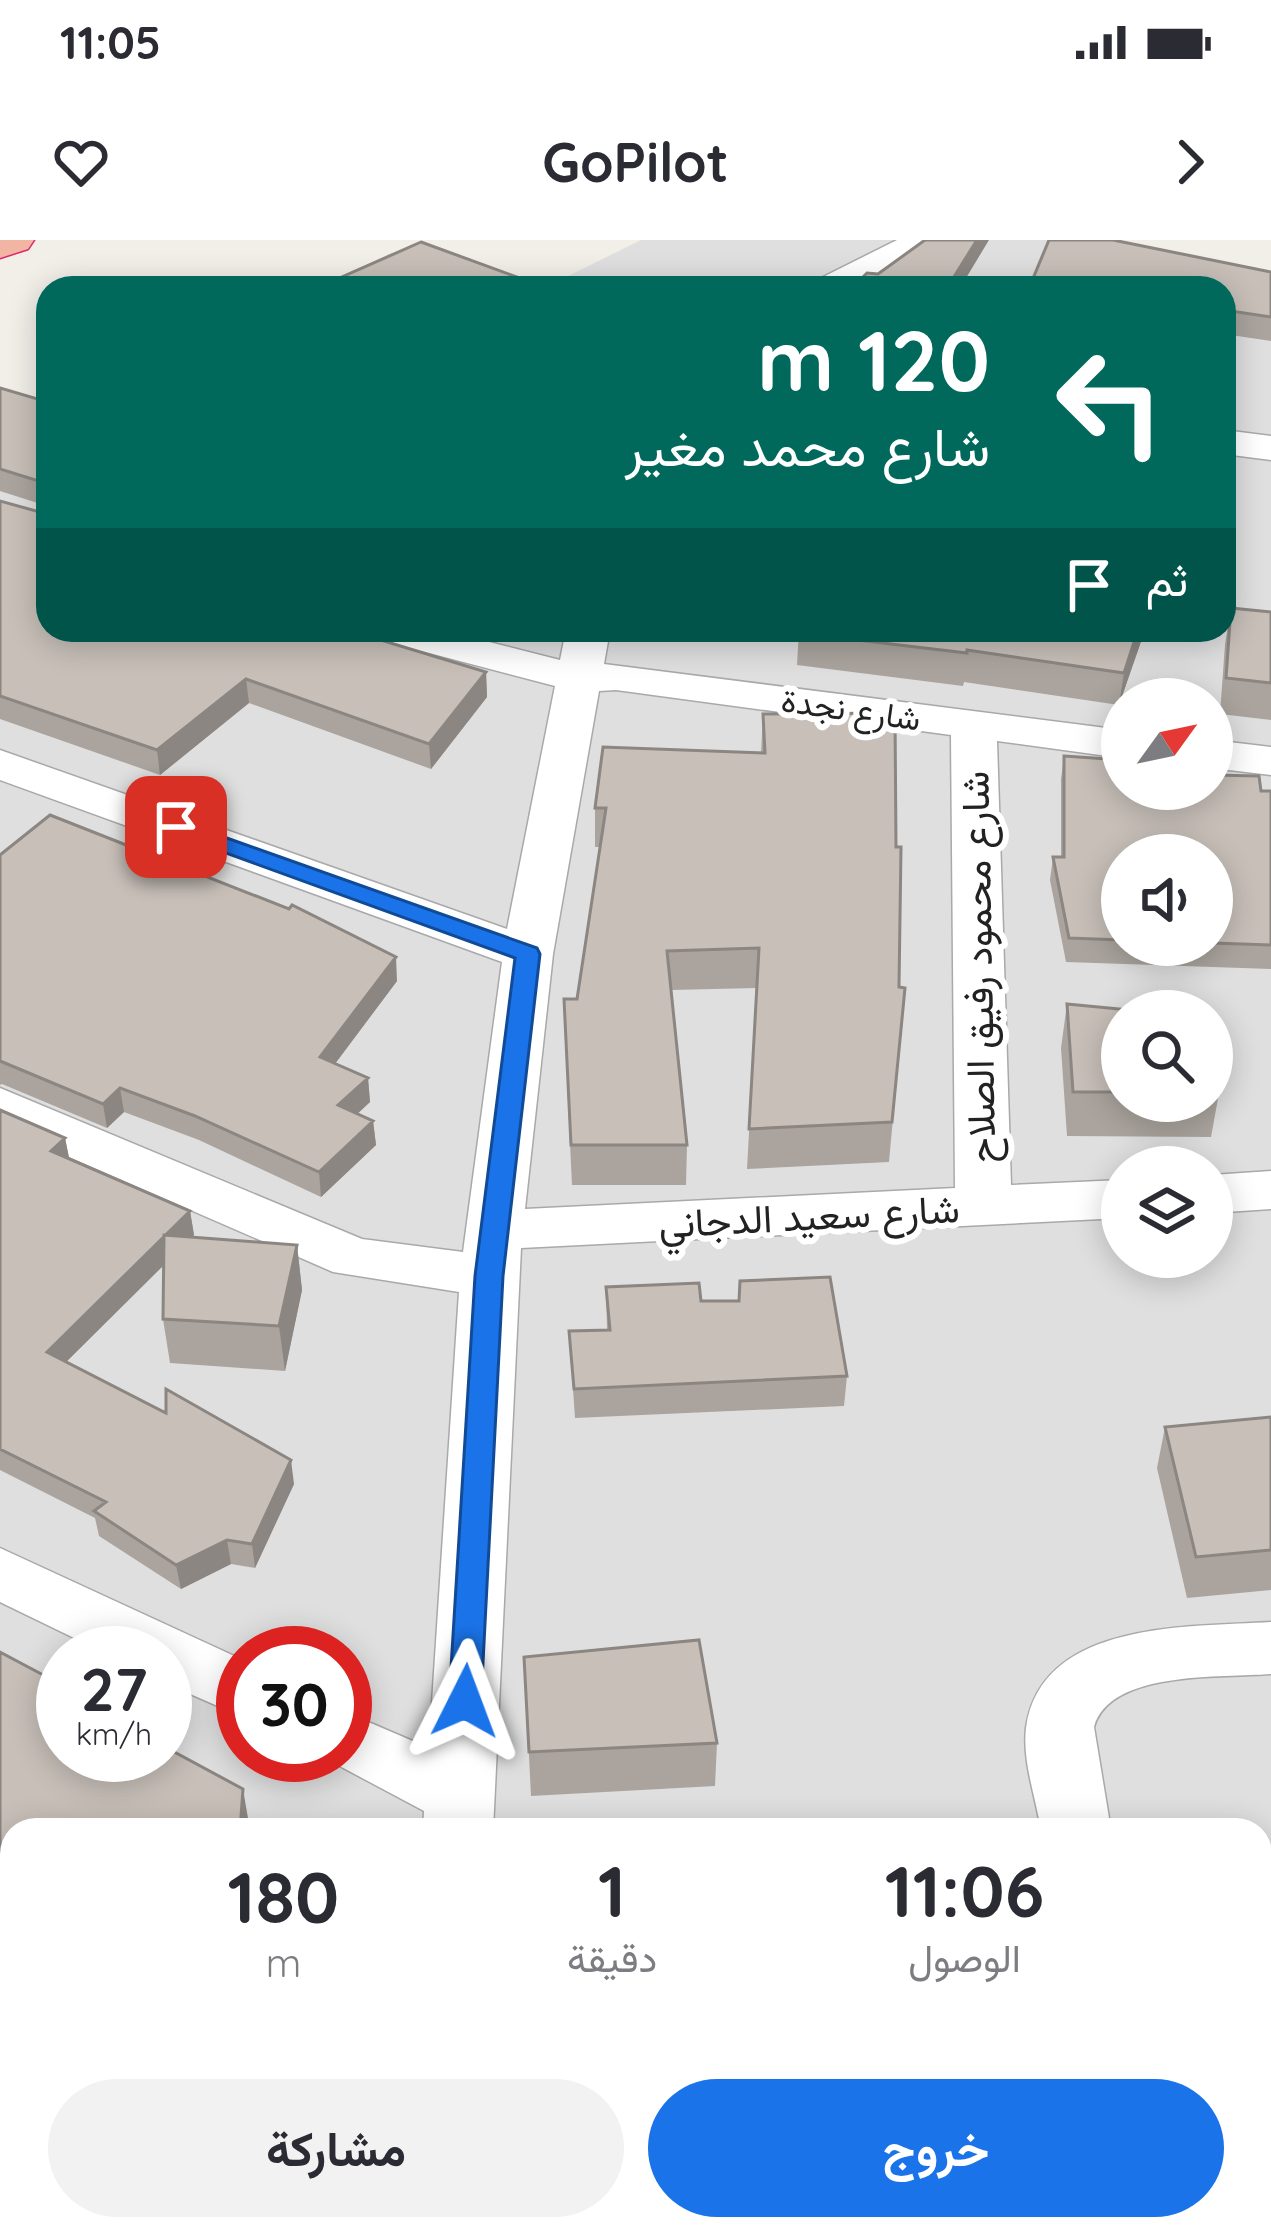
<!DOCTYPE html>
<html lang="ar">
<meta charset="utf-8">
<style>
:root{--surface:#fff;--page:#f2f2f3;--text:#2b2b33;--muted:#7c7c81;--accent:#1a73e8}
body{margin:0;font-family:Quicksand,Vazirmatn,sans-serif;background:var(--page);color:var(--text);direction:rtl;height:100vh;display:flex;flex-direction:column;font-size:45px;white-space:nowrap}
*{box-sizing:border-box;margin:0}
p{font-size:39px;color:var(--muted)}
.icon{flex:none;width:66px;height:66px;fill:none;stroke:currentColor;stroke-width:2;stroke-linecap:round;stroke-linejoin:round}
.map{position:relative;flex:1;overflow:hidden;direction:ltr}
.drawer{position:absolute;left:0px;top:1578px;width:1272px;height:423px;display:flex;flex-direction:column;background:var(--surface);border-radius:36px 36px 0 0;box-shadow:0 6px 30px #0003;direction:rtl}
.drawer>*{flex:none}
.banner{position:absolute;left:36px;top:36px;width:1200px;height:366px;border-radius:36px;box-shadow:0 6px 30px #0003;direction:rtl;background:#00695c;color:#fff;overflow:hidden}
.needle{width:78px;rotate:57deg}
.buttons{position:absolute;left:1101px;top:438px;display:grid;gap:24px}
.buttons a{display:grid;place-items:center;width:132px;height:132px;border-radius:50%;background:var(--surface);box-shadow:0 6px 30px #0003;font-size:60px}
.speed{position:absolute;left:36px;top:1386px;display:flex;gap:24px;font-size:60px;font-weight:700;text-align:center}
.speed>*{display:grid;place-content:center;width:156px;height:156px;border-radius:50%;background:var(--surface);box-shadow:0 6px 30px #0003;line-height:1}
.speed small{font-size:30px;font-weight:400}
.speed .limit{border:18px solid #d22;background:#fff;color:#111}
.pin{position:absolute;display:grid;place-items:center;width:102px;height:102px;color:#fff;margin:-51px;border-radius:24px;box-shadow:0 6px 18px #0006}
.me{position:absolute;width:132px;margin:-66px;rotate:3deg;stroke-linejoin:round;filter:drop-shadow(0 0 9px #0008)}
.turn{display:flex;align-items:center;gap:42px;height:252px;padding:0 48px;font-size:54px}
.turn .icon{width:156px;height:156px;stroke-width:2.5}
.turn b{display:block;font-size:84px;line-height:102px}
.then{display:flex;align-items:center;height:114px;padding:0 48px;background:#0003;gap:24px;font-size:45px}
.eta{display:flex;justify-content:space-evenly;align-items:center;height:204px;text-align:center}
.eta b{font-size:72px;font-weight:700;line-height:84px}
.button{display:flex;gap:24px;margin-top:auto;padding:24px 48px}
.button a{flex:1;height:138px;border-radius:72px;background:var(--accent);color:#fff;font-size:48px;font-weight:700;line-height:138px;text-align:center}
.button a+a{background:var(--page);color:var(--text)}
.status{display:flex;justify-content:space-between;align-items:center;height:84px;padding:0 60px;background:var(--surface);direction:ltr}
.status svg{height:33px;fill:currentColor}
header{display:flex;justify-content:space-between;align-items:center;height:156px;padding:0 48px;background:var(--surface);font-size:54px;font-weight:700}
.map>svg:first-child{display:block}
</style>
<div class="status"><b>11:05</b><svg viewBox="0 0 49 12"><path d="M0 12V9h3v3zM5 12V6h3v6zM10 12V3h3v9zM15 12V0h3v12zM26 1h20v11H26zM47 4h2v5h-2z"/></svg></div>
<header><svg class="icon" aria-label="forward" viewBox="0 0 24 24"><path d="M9 5l7 7-7 7"/></svg>GoPilot<svg class="icon" aria-label="heart" viewBox="0 0 24 24"><path d="M12 20l-8-8c-3-5 5-10 8-4 3-6 11-1 8 4z"/></svg></header>
<div class="map">
<svg width="1271" height="1999" viewBox="0 0 1271 1999">
<rect width="100%" height="100%" fill="#f2efe9"/>
<path fill="#e0dfdf" fill-rule="evenodd" d="M 641,0 L 1071,0 L 1271,39 L 1271,1999 L 0,1999 L 0,154 L 48,166 L 48,390 L 1224,390 L 1224,48 L 330,48 L 391,13 L 550,45 ZM 1122,459 L 1212,459 L 1212,549 L 1122,549 ZM 1122,615 L 1212,615 L 1212,705 L 1122,705 ZM 1122,771 L 1212,771 L 1212,861 L 1122,861 ZM 1122,927 L 1212,927 L 1212,1017 L 1122,1017 ZM 63,1413 L 165,1413 L 165,1515 L 63,1515 ZM 243,1413 L 345,1413 L 345,1515 L 243,1515 ZM 12,1590 L 1260,1590 L 1260,1989 L 12,1989 Z"/>
<g fill="none" stroke-linecap="round" stroke-linejoin="round">
<g stroke="#a9a9a9" stroke-width="3">
<path id="minor" d="M 897,0 L 942,0 L 937,8 L 858,48 L 812,48 L 817,40 Z
M 1224,190 L 1271,196 L 1271,220 L 1224,214 Z
M 369,390 L 442,390 L 560,420 L 566,390 L 610,390 L 604,424 L 1122,490 L 1122,518 L 997,501 L 1011,945 L 1122,940 L 1122,978 L 521,1008 L 493,1590 L 423,1590 L 424,1571 L 319,1515 L 345,1515 L 345,1472 L 429,1508 L 459,1052 L 333,1032 L 0,887 L 0,848 L 362,999 L 463,1012 L 502,722 L 0,540 L 0,510 L 507,689 L 555,446 L 376,399 ZM 616,450 L 951,495 L 955,948 L 525,969 L 553,714 L 599,451 Z
M 1212,500 L 1271,507 L 1271,535 L 1212,528 Z
M 1271,931 L 1271,969 L 1212,973 L 1212,935 Z
M 0,1308 L 243,1420 L 243,1477 L 165,1443 L 165,1413 L 105,1413 L 0,1362 Z
M 1271,1382 L 1271,1434 C 1222,1438 1110,1430 1094,1487 L 1111,1590 L 1041,1590 C 1036,1558 1022,1521 1026,1488 C 1041,1380 1190,1387 1271,1382 Z
M 1271,1812 L 1271,1882 L 1260,1883 L 1260,1813 Z
M 320,1989 L 401,1989 L 397,1999 L 316,1999 Z"/>
</g>
<g stroke="#dc2a67" stroke-width="3">
<path id="trunk" d="M 0,0 L 34,0 L 28,9 L 0,18 Z"/>
</g>
<use href="#minor" fill="#fff" fill-rule="evenodd"/>
<use href="#trunk" fill="#f2b4a3" fill-rule="evenodd"/>
</g>
<path fill="#aba49e" fill-rule="evenodd" d="M 1271,32 L 1271,101 L 1224,94 L 1224,48 Z
M 0,148 L 48,162 L 48,390 L 486,432 L 487,457 L 431,529 L 249,463 L 160,535 L 0,479 L 0,261 L 47,274 L 47,266 L 0,251 Z
M 1231,368 L 1271,372 L 1271,480 L 1220,474 L 1225,404 Z
M 799,390 L 1145,390 L 1119,465 L 964,442 L 963,446 L 797,425 Z
M 763,474 L 896,607 L 899,747 L 905,748 L 889,922 L 747,929 L 757,748 L 671,750 L 687,905 L 686,945 L 572,945 L 565,799 L 577,759 L 600,607 L 595,607 L 595,568 L 761,513 Z
M 1064,516 L 1122,549 L 1271,551 L 1271,729 L 1066,722 L 1050,640 L 1053,617 L 1061,617 L 1061,539 ZM 1122,615 L 1212,615 L 1212,705 L 1122,705 Z
M 0,615 L 397,741 L 335,824 L 368,838 L 370,862 L 357,874 L 373,881 L 376,905 L 321,957 L 199,900 L 124,872 L 107,888 L 2,844 L 0,845 Z
M 1067,764 L 1122,771 L 1122,861 L 1212,861 L 1212,782 L 1219,853 L 1211,897 L 1067,896 L 1061,808 Z
M 0,870 L 65,898 L 69,919 L 190,971 L 194,995 L 192,997 L 297,1005 L 302,1050 L 285,1131 L 170,1123 L 163,1079 L 163,1026 L 66,1122 L 294,1244 L 255,1328 L 231,1324 L 181,1349 L 99,1296 L 95,1278 L 0,1230 Z
M 606,1047 L 701,1061 L 847,1136 L 844,1166 L 575,1178 L 569,1091 L 607,1090 Z
M 1271,1177 L 1271,1350 L 1187,1358 L 1157,1228 L 1165,1187 Z
M 524,1417 L 717,1503 L 715,1546 L 531,1556 Z
M 1198,1989 L 1260,1989 L 1271,1999 L 1200,1999 Z"/>
<path fill="#8b8681" d="M 977,0 L 989,0 L 960,48 L 947,48 Z
M 1138,390 L 1145,390 L 1119,465 L 1124,433 Z
M 486,432 L 487,457 L 431,529 L 429,504 Z
M 246,439 L 249,463 L 160,535 L 157,510 Z
M 396,717 L 397,741 L 322,841 L 320,817 Z
M 368,838 L 370,862 L 341,889 L 338,865 Z
M 120,848 L 124,872 L 107,888 L 103,864 Z
M 373,881 L 376,905 L 321,957 L 319,932 Z
M 65,898 L 70,922 L 51,911 Z
M 190,971 L 194,995 L 52,1136 L 47,1112 Z
M 297,1005 L 302,1050 L 285,1131 L 279,1086 Z
M 291,1220 L 294,1244 L 255,1328 L 252,1304 Z
M 227,1300 L 231,1324 L 181,1349 L 176,1325 Z
M 243,1549 L 249,1584 L 249,1590 L 240,1590 Z
M 12,1690 L 12,1734 L 0,1745 L 0,1701 Z"/>
<path fill="#c7bfb8" stroke="#8b8681" stroke-width="3" d="M 925,0 L 977,0 L 947,48 L 852,48 L 867,33 L 878,34 Z
M 1049,0 L 1113,0 L 1271,32 L 1271,77 L 1224,70 L 1224,48 L 1029,48 Z
M 421,2 L 547,48 L 335,48 L 326,44 Z
M 0,148 L 48,162 L 48,244 L 0,229 Z
M 48,255 L 48,390 L 348,390 L 486,432 L 429,504 L 246,439 L 157,510 L 0,456 L 0,261 L 47,274 Z
M 1231,368 L 1271,372 L 1271,443 L 1226,438 Z
M 799,390 L 1138,390 L 1124,433 L 967,410 L 967,413 L 798,393 Z
M 895,473 L 896,607 L 901,607 L 899,747 L 905,748 L 892,882 L 749,889 L 759,708 L 667,711 L 687,905 L 571,905 L 564,759 L 577,759 L 606,568 L 595,568 L 603,507 L 765,513 L 763,474 Z
M 1064,516 L 1122,520 L 1122,549 L 1212,549 L 1212,535 L 1259,536 L 1261,551 L 1271,551 L 1271,705 L 1212,703 L 1212,615 L 1122,615 L 1122,700 L 1069,698 L 1053,617 L 1064,617 Z
M 50,575 L 289,669 L 292,665 L 396,717 L 320,817 L 368,838 L 338,865 L 373,881 L 319,932 L 195,876 L 120,848 L 103,864 L 0,821 L 0,615 Z
M 1067,764 L 1140,771 L 1122,771 L 1122,852 L 1073,852 Z
M 1212,782 L 1219,853 L 1212,853 Z
M 0,870 L 65,898 L 51,911 L 190,971 L 47,1112 L 166,1173 L 166,1149 L 291,1220 L 252,1304 L 227,1300 L 176,1325 L 94,1271 L 106,1262 L 0,1209 Z
M 164,995 L 297,1005 L 279,1086 L 163,1079 Z
M 830,1037 L 847,1136 L 574,1149 L 569,1091 L 610,1090 L 606,1047 L 699,1043 L 701,1061 L 739,1061 L 740,1041 Z
M 1271,1177 L 1271,1310 L 1196,1317 L 1165,1187 Z
M 699,1400 L 717,1503 L 529,1512 L 524,1417 Z
M 0,1412 L 49,1438 L 44,1443 L 63,1452 L 63,1515 L 165,1515 L 165,1507 L 243,1549 L 240,1590 L 12,1590 L 12,1690 L 0,1701 Z
M 1271,1918 L 1271,1999 L 1218,1999 L 1216,1989 L 1260,1989 L 1260,1920 Z"/>
<path fill="#1a73e8" stroke="#114b97" stroke-width="3" d="M 176,580 L 537,708 L 540,714 L 503,1036 L 481,1461 L 476,1470 L 465,1474 L 453,1470 L 449,1461 L 475,1036 L 515,718 L 168,592 L 168,582 Z"/>
<g text-anchor="middle" stroke-width="12" stroke-linejoin="round" paint-order="stroke">
<g font-size="33" fill="#222" stroke="#fff">
<text transform="translate(851 469) rotate(8)" y="12">شارع نجدة</text>
</g>
<g font-size="39" fill="#222" stroke="#fff">
<text transform="translate(978 727) rotate(-91)" y="14">شارع محمود رفيق الصلاح</text>
<text transform="translate(809 976) rotate(-3)" y="14">شارع سعيد الدجاني</text>
</g>
</g>
</svg>
<div class="buttons">
<a><svg class="needle" viewBox="-14 -14 28 28"><path d="M0-13l5 13h-10z" fill="#e53935"/><path d="M0 13l5-13h-10z" fill="#7c7c81"/></svg></a>
<a><svg class="icon" aria-label="sound" viewBox="0 0 24 24"><path d="M4 9h4l5-4v14l-5-4H4zM17 9q2 3 0 6"/></svg></a>
<a><svg class="icon" aria-label="search" viewBox="0 0 24 24"><circle cx="10" cy="10" r="6"/><path d="M15 15l6 6"/></svg></a>
<a><svg class="icon" aria-label="layers" viewBox="0 0 24 24"><path d="M12 4l9 5-9 5-9-5zM3 14l9 5 9-5"/></svg></a>
</div>
<div class="speed"><div>27<small>km/h</small></div><div class="limit">30</div></div>
<div class="pin" style="left:176px;top:587px;background:#d93025"><svg class="icon" aria-label="arrive" viewBox="0 0 24 24"><path d="M6 21V4h12l-3 4 3 4H6"/></svg></div>
<svg class="me" style="left:465px;top:1461px" viewBox="-20 -20 40 40"><path d="M0-17L14 15 0 8-14 15z" fill="#1a73e8" stroke="#fff" stroke-width="4"/></svg>
<div class="banner">
<div class="turn"><svg class="icon" aria-label="left" viewBox="0 0 24 24"><path d="M17 20v-9H6M10 6l-5 5 5 5"/></svg><div><b>120 m</b>شارع محمد مغير</div></div>
<div class="then">ثم<svg class="icon" aria-label="arrive" viewBox="0 0 24 24"><path d="M6 21V4h12l-3 4 3 4H6"/></svg></div>
</div>
<section class="drawer">
<div class="eta">
<div><b>11:06</b><p>الوصول</p></div>
<div><b>1</b><p>دقيقة</p></div>
<div><b>180</b><p>m</p></div>
</div>
<div class="button"><a>خروج</a><a>مشاركة</a></div>
</section>
</div>
